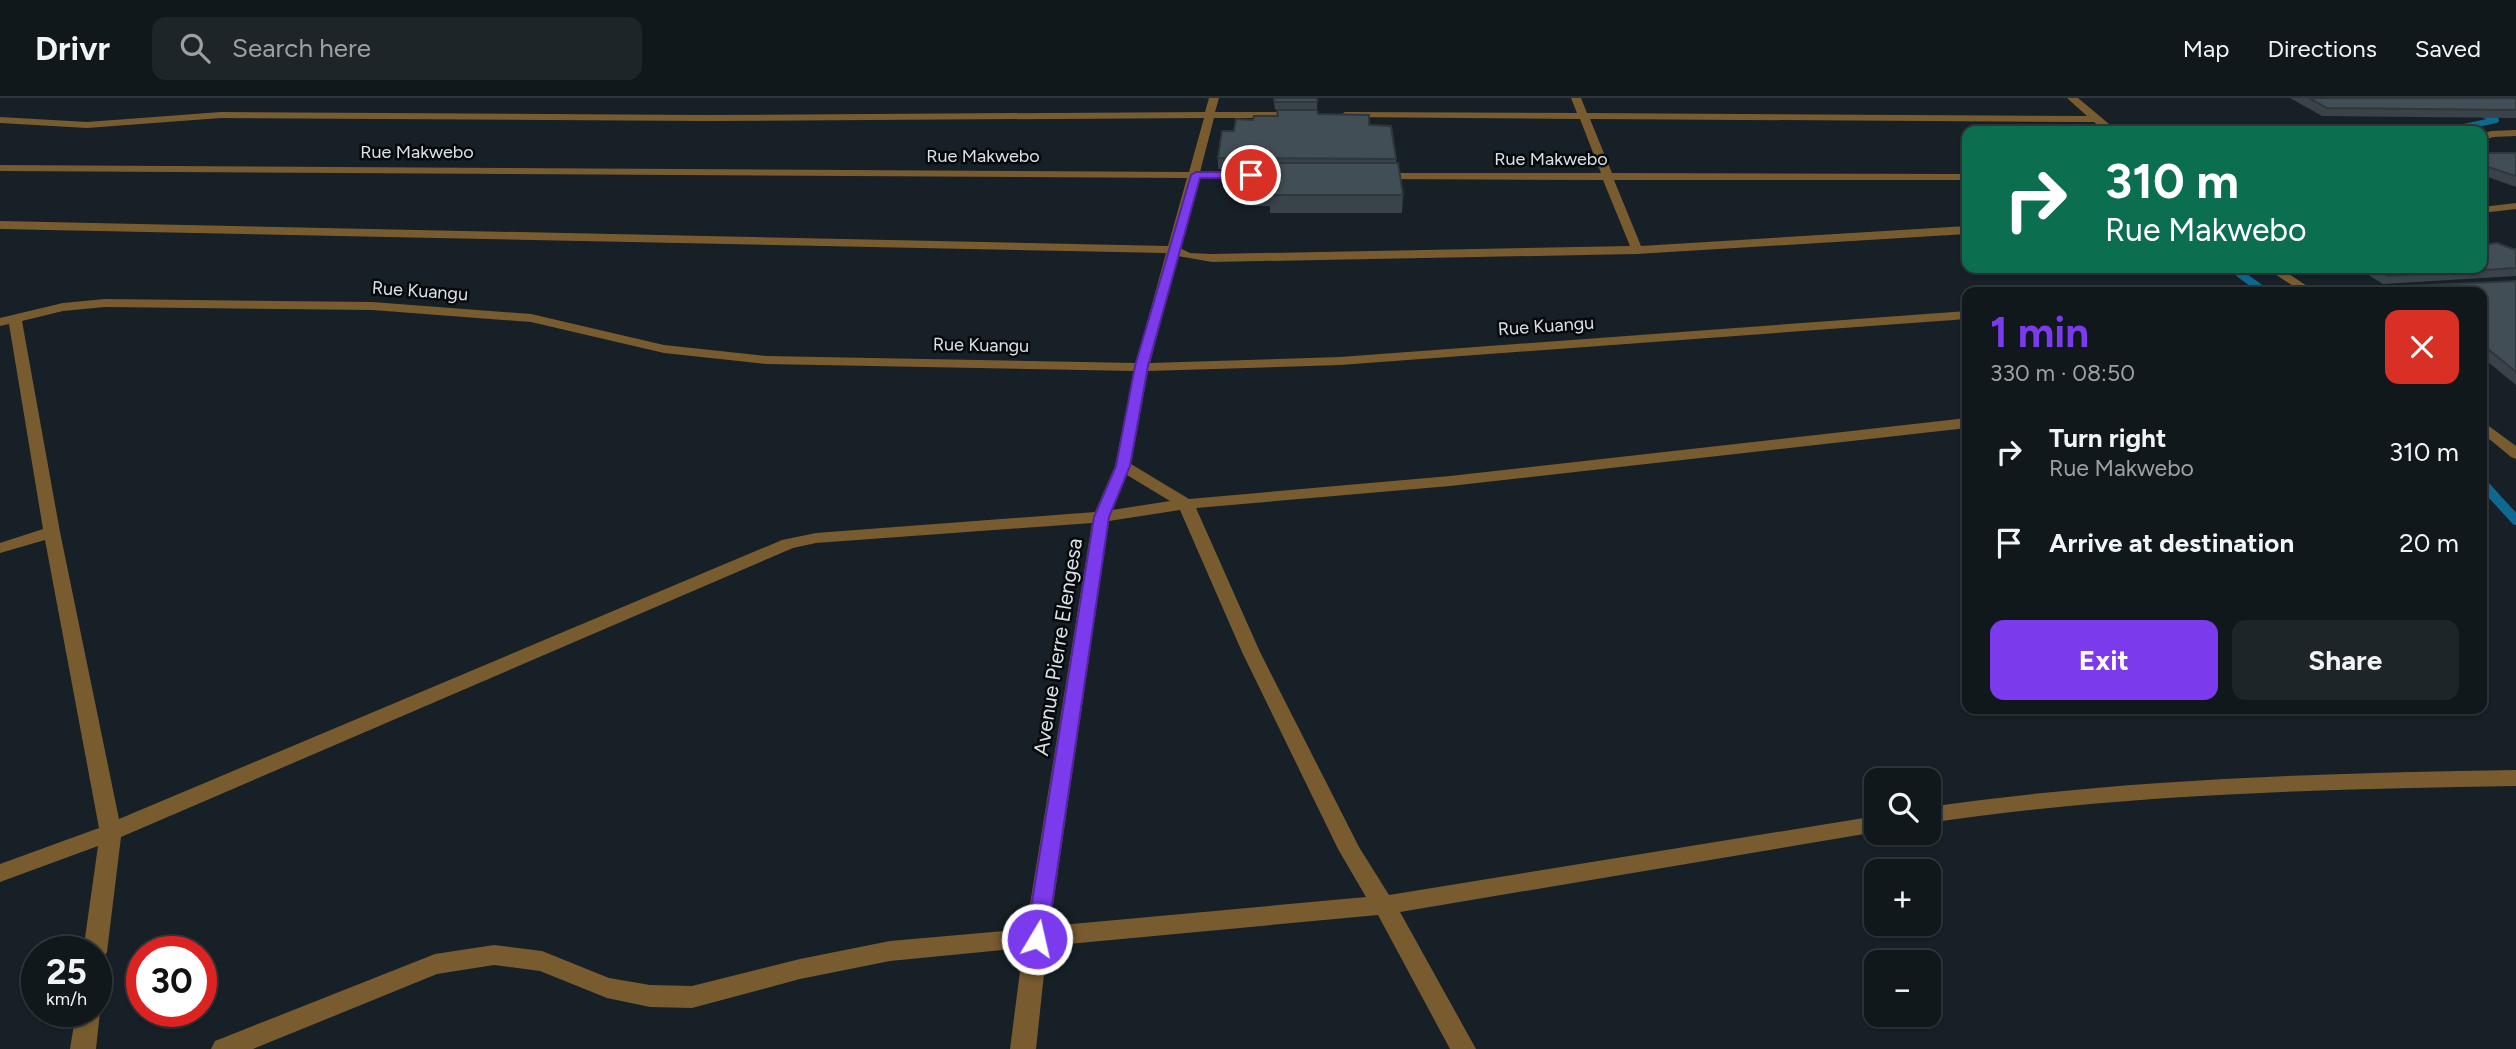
<!DOCTYPE html>
<meta charset="utf-8">
<style>
:root{--surface:#10181c;--page:#1e2529;--text:#f1f3f6;--muted:#9ca0a3;--line:#30373b;--accent:#7c3aed}
body{margin:0;font-family:Figtree,sans-serif;background:var(--page);color:var(--text);height:100vh;display:flex;flex-direction:column;font-size:26px;white-space:nowrap}
*{box-sizing:border-box;margin:0}
p{font-size:23px;color:var(--muted)}
.icon{flex:none;width:38px;height:38px;fill:none;stroke:currentColor;stroke-width:2;stroke-linecap:round;stroke-linejoin:round}
.map{position:relative;flex:1;overflow:hidden}
.sheet{position:absolute;left:1962px;top:189px;width:525px;height:427px;display:flex;flex-direction:column;background:var(--surface);border-radius:14px;box-shadow:0 2px 5px #0004,0 0 0 2px var(--line)}
.sheet>*{flex:none}
.banner{position:absolute;left:1962px;top:28px;width:525px;height:147px;border-radius:14px;box-shadow:0 2px 5px #0004,0 0 0 2px var(--line);background:#0b6e4f;color:#fff;overflow:hidden}
.buttons{position:absolute;left:1864px;top:670px;display:grid;gap:14px}
.buttons a{display:grid;place-items:center;width:77px;height:77px;border-radius:14px;background:var(--surface);box-shadow:0 2px 5px #0004,0 0 0 2px var(--line);font-size:35px}
.speed{position:absolute;left:21px;top:838px;display:flex;gap:14px;font-size:35px;font-weight:700;text-align:center}
.speed>*{display:grid;place-content:center;width:91px;height:91px;border-radius:50%;background:var(--surface);box-shadow:0 2px 5px #0004,0 0 0 2px var(--line);line-height:1}
.speed small{font-size:18px;font-weight:400}
.speed .limit{border:10px solid #d22;background:#fff;color:#111}
.pin{position:absolute;display:grid;place-items:center;width:60px;height:60px;color:#fff;margin:-30px;border:4px solid #fff;border-radius:50%;box-shadow:0 2px 7px #0007}
.me{position:absolute;width:77px;margin:-38px;rotate:9deg;stroke-linejoin:round;filter:drop-shadow(0 0 5px #0008)}
.turn{display:flex;align-items:center;gap:24px;height:147px;padding:0 28px;font-size:32px}
.turn .icon{width:91px;height:91px;stroke-width:2.5}
.turn b{display:block;font-size:49px;line-height:60px}
.round{display:grid;place-items:center;flex:none;width:74px;height:74px;border-radius:14px;background:var(--page)}
.summary{display:flex;align-items:center;justify-content:space-between;height:119px;padding:0 28px}
h1{font-size:42px;font-weight:700;line-height:52px;color:var(--accent)}
.action{display:flex;gap:14px;margin-top:auto;padding:14px 28px}
.action a{flex:1;height:80px;border-radius:14px;background:var(--accent);color:#fff;font-size:28px;font-weight:700;line-height:80px;text-align:center}
.action a+a{background:var(--page);color:var(--text)}
ul{padding:0;list-style:none}
li{display:flex;align-items:center;gap:21px;height:91px;padding:0 28px}
li div{flex:1}
li b{display:block;font-size:26px}
li em{font-style:normal}
header{display:flex;align-items:center;gap:42px;box-sizing:border-box;height:98px;padding:0 35px;background:var(--surface);border-bottom:2px solid var(--line)}
header strong{font-size:33px}
nav{display:flex;gap:38px;margin-inline-start:auto;font-size:24px}
.search{width:490px;height:63px;background:var(--page);display:flex;align-items:center;gap:18px;box-sizing:border-box;padding:0 24px;border-radius:14px;color:var(--muted);font-size:26px}
.map>svg:first-child{display:block}
</style>
<header>
<strong>Drivr</strong>
<div class="search"><svg class="icon" aria-label="search" viewBox="0 0 24 24"><circle cx="10" cy="10" r="6"/><path d="M15 15l6 6"/></svg>Search here</div>
<nav><a>Map</a><a>Directions</a><a>Saved</a></nav>
</header>
<div class="map">
<svg width="2516" height="951" viewBox="0 0 2516 951">
<rect width="100%" height="100%" fill="#162026"/>
<g fill="none" stroke-linecap="round" stroke-linejoin="round">
<path stroke="#0e688f" stroke-width="6" d="M 2446,33 L 2496,22 L 2482,16"/>
<path stroke="#0e688f" stroke-width="8" d="M 2239,170 L 2239,175 L 2265,194"/>
<path stroke="#0e688f" stroke-width="10" d="M 2482,385 L 2516,422"/>
<path fill="#795b30" fill-rule="evenodd" d="M 1209,0 L 1219,0 L 1215,14 L 1300,14 L 1305,17 L 1300,20 L 1214,20 L 1200,74 L 1270,74 L 1275,77 L 1270,80 L 1198,80 L 1180,150 L 1190,155 L 1212,156 L 1630,148 L 1603,82 L 1379,81 L 1374,78 L 1379,75 L 1601,75 L 1580,21 L 1341,19 L 1340,17 L 1345,14 L 1577,15 L 1571,0 L 1581,0 L 1587,15 L 2087,18 L 2067,0 L 2078,0 L 2115,31 L 2116,33 L 2105,33 L 2094,24 L 1590,21 L 1612,75 L 1967,76 L 1967,82 L 1614,82 L 1641,148 L 1967,128 L 1967,136 L 1637,156 L 1212,164 L 1178,158 L 1150,265 L 1340,259 L 1967,213 L 1967,221 L 1340,267 L 1148,273 L 1131,366 L 1189,401 L 1450,378 L 1967,320 L 1967,330 L 1450,388 L 1196,410 L 1260,554 L 1359,749 L 1389,797 L 1876,718 L 1876,734 L 1400,814 L 1476,951 L 1450,951 L 1378,817 L 1047,848 L 1036,951 L 1010,951 L 1023,850 L 890,863 L 800,881 L 692,910 L 650,909 L 607,900 L 540,873 L 494,867 L 437,876 L 253,951 L 211,951 L 215,943 L 435,856 L 494,847 L 542,853 L 609,880 L 650,887 L 692,888 L 800,861 L 890,843 L 1026,831 L 1092,425 L 816,445 L 793,450 L 121,739 L 107,854 L 103,861 L 96,863 L 96,854 L 83,854 L 98,748 L 0,784 L 0,766 L 99,730 L 45,442 L 0,455 L 0,445 L 43,431 L 9,226 L 0,228 L 0,220 L 63,205 L 105,201 L 372,204 L 531,216 L 664,247 L 766,258 L 1136,265 L 1166,155 L 0,131 L 0,123 L 1168,148 L 1187,80 L 0,73 L 0,67 L 1189,74 L 1204,20 L 704,23 L 221,20 L 87,30 L 0,25 L 0,19 L 87,24 L 221,14 L 704,17 L 1205,14 ZM 105,209 L 372,212 L 531,224 L 664,255 L 766,266 L 1134,273 L 1115,368 L 1095,414 L 816,435 L 782,442 L 119,721 L 60,434 L 22,223 L 63,213 ZM 1127,377 L 1170,403 L 1112,412 ZM 1180,412 L 1242,554 L 1338,751 L 1366,799 L 1050,828 L 1109,423 Z
M 2516,32 L 2516,38 L 2493,39 L 2482,43 L 2482,36 L 2491,33 Z
M 2516,105 L 2516,111 L 2482,115 L 2482,109 Z
M 2266,170 L 2280,170 L 2316,194 L 2302,194 Z
M 2426,187 L 2432,191 L 2431,194 L 2360,194 L 2366,190 Z
M 2482,323 L 2516,348 L 2516,361 L 2511,359 L 2482,335 Z
M 2516,672 L 2516,688 C 2319,691 2124,696 1928,725 L 1928,709 C 2124,681 2319,675 2516,672 Z
M 96,906 L 100,914 L 96,951 L 70,951 L 76,914 L 96,914 Z"/>
</g>
<path fill="#394349" d="M 1273,0 L 1317,0 L 1317,11 L 1275,11 Z
M 2290,0 L 2516,0 L 2516,20 L 2322,18 Z
M 1277,12 L 1318,16 L 1369,27 L 1396,61 L 1396,65 L 1403,97 L 1402,115 L 1270,115 L 1270,108 L 1245,108 L 1245,90 L 1248,71 L 1218,71 L 1218,60 L 1253,22 L 1277,18 Z
M 2482,55 L 2516,55 L 2516,89 L 2482,77 Z
M 2513,151 L 2516,151 L 2516,178 L 2383,186 L 2357,170 L 2482,170 Z
M 2516,183 L 2516,287 L 2482,259 L 2482,194 L 2401,194 L 2404,188 Z"/>
<path fill="#424e55" stroke="#2e373c" stroke-width="2" d="M 1274,0 L 1317,0 L 1317,4 L 1275,4 Z
M 2309,0 L 2516,0 L 2516,12 L 2327,10 Z
M 1277,12 L 1317,12 L 1318,16 L 1369,17 L 1369,27 L 1391,28 L 1396,61 L 1218,60 L 1222,33 L 1234,33 L 1236,21 L 1253,22 L 1254,18 L 1278,18 Z
M 2482,55 L 2516,55 L 2516,78 L 2482,67 Z
M 1248,65 L 1398,65 L 1403,97 L 1270,97 L 1270,90 L 1245,90 Z
M 2497,145 L 2513,151 L 2516,151 L 2516,170 L 2388,178 L 2374,170 L 2482,170 L 2482,147 Z
M 2516,183 L 2516,274 L 2482,246 L 2482,194 L 2413,194 L 2404,188 Z"/>
<path fill="#7c3aed" stroke="#51269a" stroke-width="2" d="M 1196,74 L 1251,74 L 1256,77 L 1251,80 L 1200,80 L 1148,268 L 1130,368 L 1109,419 L 1047,841 L 1044,847 L 1037,850 L 1029,847 L 1026,841 L 1094,419 L 1116,368 L 1135,268 L 1191,77 Z"/>
<g text-anchor="middle" stroke-width="5" stroke-linejoin="round" paint-order="stroke">
<g font-size="18" fill="#dae1e6" stroke="#05090c">
<text x="417" y="60">Rue Makwebo</text>
<text x="983" y="64">Rue Makwebo</text>
<text x="1551" y="67">Rue Makwebo</text>
<text transform="translate(420 193) rotate(4)" y="6">Rue Kuangu</text>
<text transform="translate(1546 228) rotate(-4)" y="6">Rue Kuangu</text>
<text transform="translate(981 247) rotate(1)" y="6">Rue Kuangu</text>
</g>
<g font-size="21" fill="#dae1e6" stroke="#05090c">
<text transform="translate(1058 549) rotate(-81)" y="7">Avenue Pierre Elengesa</text>
</g>
</g>
</svg>
<div class="buttons">
<a><svg class="icon" aria-label="search" viewBox="0 0 24 24"><circle cx="10" cy="10" r="6"/><path d="M15 15l6 6"/></svg></a>
<a>+</a>
<a>−</a>
</div>
<div class="speed"><div>25<small>km/h</small></div><div class="limit">30</div></div>
<div class="pin" style="left:1251px;top:77px;background:#d93025"><svg class="icon" aria-label="arrive" viewBox="0 0 24 24"><path d="M6 21V4h12l-3 4 3 4H6"/></svg></div>
<svg class="me" style="left:1037px;top:841px" viewBox="-20 -20 40 40"><circle r="17" fill="#7c3aed" stroke="#fff" stroke-width="3"/><path d="M0-11L8 9 0 5-8 9z" fill="#fff"/></svg>
<div class="banner">
<div class="turn"><svg class="icon" aria-label="right" viewBox="0 0 24 24"><path d="M7 20v-9h11M14 6l5 5-5 5"/></svg><div><b>310 m</b>Rue Makwebo</div></div>
</div>
<section class="sheet">
<div class="summary"><div><h1>1 min</h1><p>330 m · 08:50</p></div><a class="round" style="background:#d93025;color:#fff"><svg class="icon" aria-label="close" viewBox="0 0 24 24"><path d="M6 6l12 12M18 6L6 18"/></svg></a></div>
<ul>
<li><svg class="icon" aria-label="right" viewBox="0 0 24 24"><path d="M7 20v-9h11M14 6l5 5-5 5"/></svg><div><b>Turn right</b><p>Rue Makwebo</p></div><em>310 m</em></li>
<li><svg class="icon" aria-label="arrive" viewBox="0 0 24 24"><path d="M6 21V4h12l-3 4 3 4H6"/></svg><div><b>Arrive at destination</b></div><em>20 m</em></li>
</ul>
<div class="action"><a>Exit</a><a>Share</a></div>
</section>
</div>
